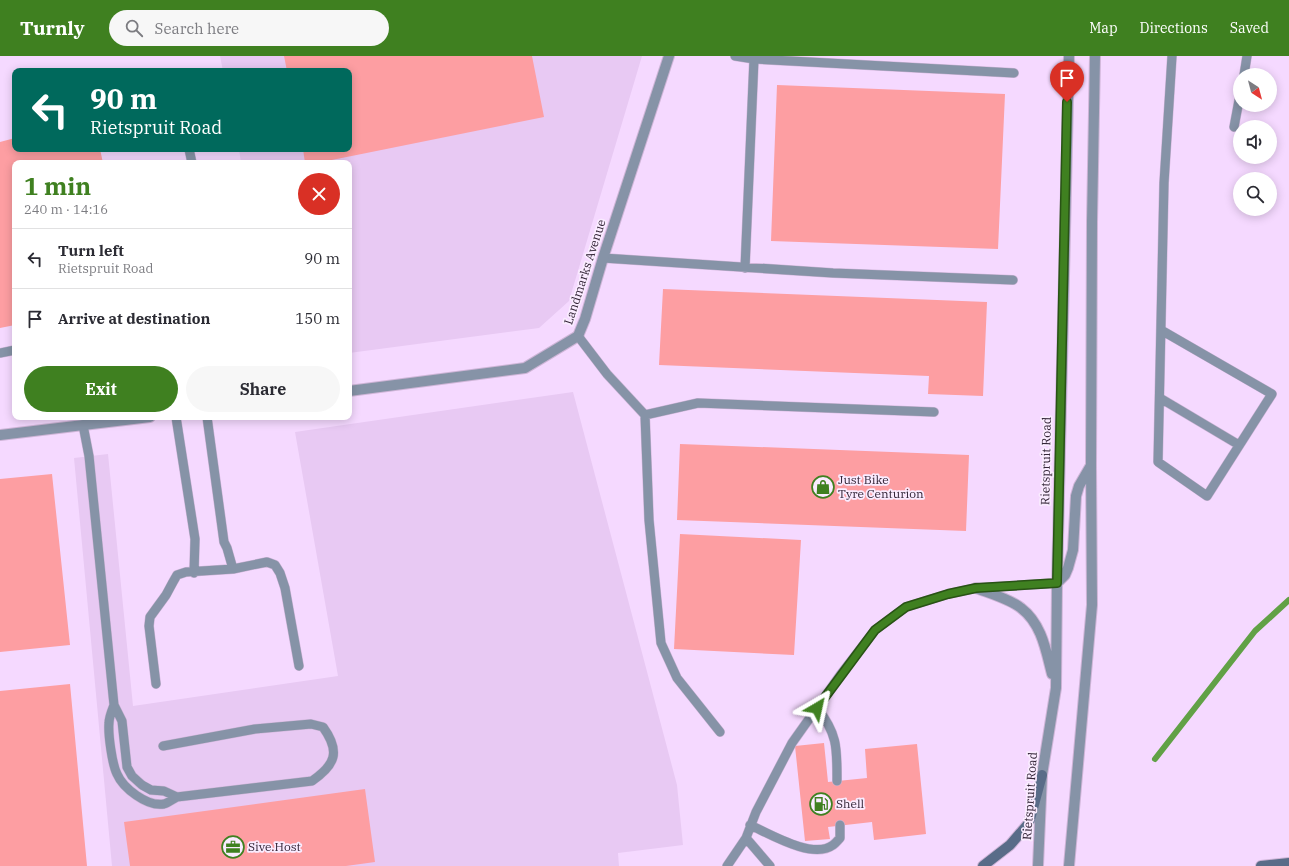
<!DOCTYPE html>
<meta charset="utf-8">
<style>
:root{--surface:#fff;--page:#f7f7f7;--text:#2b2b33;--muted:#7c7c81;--line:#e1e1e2;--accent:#3f8020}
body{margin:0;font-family:"IBM Plex Serif",serif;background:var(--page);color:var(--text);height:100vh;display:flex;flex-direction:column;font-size:15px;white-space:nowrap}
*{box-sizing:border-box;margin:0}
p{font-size:13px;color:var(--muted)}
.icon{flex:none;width:22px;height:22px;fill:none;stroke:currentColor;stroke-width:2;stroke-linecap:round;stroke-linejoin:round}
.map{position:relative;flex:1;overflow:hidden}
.details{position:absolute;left:12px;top:104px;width:340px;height:260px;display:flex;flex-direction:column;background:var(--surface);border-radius:8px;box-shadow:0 2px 10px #0003}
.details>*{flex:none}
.banner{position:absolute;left:12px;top:12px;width:340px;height:84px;border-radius:8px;box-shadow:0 2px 10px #0003;background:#00695c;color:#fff;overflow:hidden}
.needle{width:26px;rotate:144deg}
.controls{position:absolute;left:1233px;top:12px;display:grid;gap:8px}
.controls a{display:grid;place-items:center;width:44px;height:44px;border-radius:50%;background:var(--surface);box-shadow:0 2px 10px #0003;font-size:20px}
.pin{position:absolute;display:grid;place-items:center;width:34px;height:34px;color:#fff;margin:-41px -17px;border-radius:50% 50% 50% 0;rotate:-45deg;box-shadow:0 0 4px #0007}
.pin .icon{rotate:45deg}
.me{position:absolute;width:44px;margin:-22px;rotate:36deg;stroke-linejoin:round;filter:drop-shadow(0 0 3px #0008)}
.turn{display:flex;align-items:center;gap:14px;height:84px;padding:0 12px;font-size:18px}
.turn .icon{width:52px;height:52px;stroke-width:2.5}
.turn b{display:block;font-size:28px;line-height:34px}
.round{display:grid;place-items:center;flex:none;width:42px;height:42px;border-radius:21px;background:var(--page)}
.overview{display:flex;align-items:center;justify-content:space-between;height:68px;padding:0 12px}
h1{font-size:24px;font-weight:800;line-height:30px;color:var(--accent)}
.cta{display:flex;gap:8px;margin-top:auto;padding:8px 12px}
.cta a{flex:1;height:46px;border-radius:24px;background:var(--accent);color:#fff;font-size:16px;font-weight:800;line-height:46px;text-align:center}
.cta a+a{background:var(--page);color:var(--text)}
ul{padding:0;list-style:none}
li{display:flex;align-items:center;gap:12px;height:60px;padding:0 12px;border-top:1px solid var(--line)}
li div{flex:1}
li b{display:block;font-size:15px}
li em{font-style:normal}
header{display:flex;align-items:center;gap:24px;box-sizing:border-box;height:56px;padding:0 20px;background:var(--accent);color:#fff}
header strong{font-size:19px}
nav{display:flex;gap:22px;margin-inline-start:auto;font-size:14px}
.search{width:280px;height:36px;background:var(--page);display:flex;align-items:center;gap:10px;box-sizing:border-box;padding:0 14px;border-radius:22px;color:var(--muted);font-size:15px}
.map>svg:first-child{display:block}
</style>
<header>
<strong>Turnly</strong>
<div class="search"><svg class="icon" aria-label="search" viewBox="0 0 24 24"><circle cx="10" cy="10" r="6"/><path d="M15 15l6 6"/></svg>Search here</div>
<nav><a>Map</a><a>Directions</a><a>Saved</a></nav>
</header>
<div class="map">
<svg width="1289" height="810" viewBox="0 0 1289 810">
<rect width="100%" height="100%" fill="#f5d9ff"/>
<path fill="#e8c9f3" d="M 220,0 L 642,0 L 569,245 L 539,272 L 349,297 L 349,107 L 241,107 L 239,93 L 349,93 L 349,15 L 223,15 Z
M 573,336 L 677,729 L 683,789 L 618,797 L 619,810 L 112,810 L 74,402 L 108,398 L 133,650 L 338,620 L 295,376 Z"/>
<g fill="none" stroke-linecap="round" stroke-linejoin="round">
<path stroke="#61a146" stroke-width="6" d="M 1155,703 L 1255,575 L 1289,544"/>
</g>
<path fill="#fd9ea2" d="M 284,0 L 532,0 L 544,61 L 317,107 L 305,107 L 303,93 L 349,93 L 349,15 L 287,15 Z
M 777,29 L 1005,38 L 998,193 L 771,185 Z
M 15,82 L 15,93 L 100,93 L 103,107 L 15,107 L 15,269 L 0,272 L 0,86 Z
M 663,233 L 987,246 L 983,340 L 928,338 L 929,320 L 659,309 Z
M 680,388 L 969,399 L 966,475 L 677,464 Z
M 52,418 L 70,589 L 0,596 L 0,423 Z
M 680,478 L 801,484 L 794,599 L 674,593 Z
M 70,628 L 87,810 L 0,810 L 0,635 Z
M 824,687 L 828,726 L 867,722 L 865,693 L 917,688 L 926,778 L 874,784 L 872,766 L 828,771 L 830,783 L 805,785 L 795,690 Z
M 365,733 L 375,806 L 346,810 L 130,810 L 124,766 Z"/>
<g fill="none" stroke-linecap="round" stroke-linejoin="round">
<g stroke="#ceb5d7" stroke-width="10">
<path id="service" d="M 735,0 L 754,3 L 745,212
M 754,3 L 1014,17
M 1244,19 L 1247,0
M 1234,71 L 1240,39
M 189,93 L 192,107
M 603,202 L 833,217 L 1013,224
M 1161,274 L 1272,338 L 1207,440 L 1158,406 L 1164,127 L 1172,0
M 578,280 L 607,318 L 645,359 L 698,347 L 934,356
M 0,297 L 15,294
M 1160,342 L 1239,389
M 645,359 L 649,464 L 661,587 L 677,622 L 720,676
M 176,361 L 195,483 L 194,517
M 207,361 L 224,486 L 227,492 L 233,513
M 83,369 L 89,400 L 114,649 L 122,665 L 127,711 L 132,720 L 142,729 L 151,734 L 164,735 L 177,741
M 156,628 L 149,570 L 150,561 L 166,539 L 173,526 L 177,519 L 186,516 L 233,513 L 267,506 L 275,509 L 280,517 L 285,532 L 299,610
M 114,649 C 112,654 109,661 109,667 C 108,678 112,708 117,718 C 123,732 147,751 164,748 C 168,747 173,743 177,741 L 312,725 C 335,709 341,696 323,671 L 311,668 L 255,673 L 163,690
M 817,652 C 838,678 837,693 837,725
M 750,769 C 770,778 813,804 833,789 C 836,787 838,784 840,782 L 840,769
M 746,782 L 770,810
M 727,810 L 746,782 L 756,756 L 792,687 L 841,618 L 875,574 L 906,551 L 948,538 L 976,532 L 1057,527"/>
</g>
<g stroke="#ceb5d7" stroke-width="12">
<path id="minor" d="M 349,335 L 525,312 L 578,280 L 585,263 L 603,202 L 669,0
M 0,379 L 150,361"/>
</g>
<g stroke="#ceb5d7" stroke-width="12">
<path id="tertiary" d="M 1057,527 L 1065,519 L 1068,512 L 1073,494 L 1076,440 L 1079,430 L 1090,411
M 976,532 C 989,537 1010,543 1021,552 C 1042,568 1046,595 1052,618
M 1038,810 L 1042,719 L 1056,632 L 1057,527 L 1069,0
M 1069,810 L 1092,549 L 1091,409 L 1092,166 L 1095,0"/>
</g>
<g stroke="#ceb5d7" stroke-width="12">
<path id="secondary" d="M 983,810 L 1010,789 L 1029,767 L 1042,719
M 1261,810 L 1289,807"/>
</g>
<use href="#service" stroke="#8693a7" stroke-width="9"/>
<use href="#minor" stroke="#8693a7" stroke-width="10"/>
<use href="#tertiary" stroke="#8693a7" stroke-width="10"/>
<use href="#secondary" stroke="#596c88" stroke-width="10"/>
</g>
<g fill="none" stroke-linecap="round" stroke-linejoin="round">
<g stroke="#295315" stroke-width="10">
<path id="route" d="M 817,652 L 875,574 L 906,551 L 948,538 L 976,532 L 1057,527 L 1067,46"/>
</g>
<use href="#route" stroke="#3f8020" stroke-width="7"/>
</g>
<defs>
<g id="shop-ring" transform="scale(1.15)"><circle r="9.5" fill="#faecff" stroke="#3f8020" stroke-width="1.5"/><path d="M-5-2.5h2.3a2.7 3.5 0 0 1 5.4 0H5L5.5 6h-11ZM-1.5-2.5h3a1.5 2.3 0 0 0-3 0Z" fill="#3f8020"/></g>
<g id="fuel-ring" transform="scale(1.15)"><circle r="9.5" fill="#faecff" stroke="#3f8020" stroke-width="1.5"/><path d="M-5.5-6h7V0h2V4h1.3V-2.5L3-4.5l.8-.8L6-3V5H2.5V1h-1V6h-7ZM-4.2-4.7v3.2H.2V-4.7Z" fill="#3f8020"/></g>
<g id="office-ring" transform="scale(1.15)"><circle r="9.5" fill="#faecff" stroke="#3f8020" stroke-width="1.5"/><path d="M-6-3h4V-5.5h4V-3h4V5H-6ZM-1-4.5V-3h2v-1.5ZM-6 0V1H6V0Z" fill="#3f8020"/></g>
</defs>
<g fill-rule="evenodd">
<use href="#shop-ring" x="823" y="431"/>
<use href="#fuel-ring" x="821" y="748"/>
<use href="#office-ring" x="233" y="791"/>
</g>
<g text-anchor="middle" stroke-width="3.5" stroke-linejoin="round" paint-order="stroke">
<g font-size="12" fill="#332537" stroke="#faecff">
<text transform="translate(585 216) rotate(-72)" y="4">Landmarks Avenue</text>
<text transform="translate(1046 405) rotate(-89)" y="4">Rietspruit Road</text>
<text transform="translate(1030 740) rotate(-86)" y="4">Rietspruit Road</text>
</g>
<g font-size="12" fill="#332537" stroke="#faecff" text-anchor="start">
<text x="838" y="428">Just Bike<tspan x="838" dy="14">Tyre Centurion</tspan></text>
<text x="836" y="752">Shell</text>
<text x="248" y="795">Sive.Host</text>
</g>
</g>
</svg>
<div class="controls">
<a><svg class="needle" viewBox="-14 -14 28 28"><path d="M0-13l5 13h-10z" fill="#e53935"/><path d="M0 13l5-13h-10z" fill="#7c7c81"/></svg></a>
<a><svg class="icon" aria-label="sound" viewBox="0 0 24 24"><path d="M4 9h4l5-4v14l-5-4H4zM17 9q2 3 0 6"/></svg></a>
<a><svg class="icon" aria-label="search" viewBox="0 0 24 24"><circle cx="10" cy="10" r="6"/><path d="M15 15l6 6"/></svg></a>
</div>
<div class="pin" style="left:1067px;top:46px;background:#d93025"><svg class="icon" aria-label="arrive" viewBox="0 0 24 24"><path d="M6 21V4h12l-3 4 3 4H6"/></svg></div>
<svg class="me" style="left:817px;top:652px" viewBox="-20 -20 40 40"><path d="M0-17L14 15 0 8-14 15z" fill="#3f8020" stroke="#fff" stroke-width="4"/></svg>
<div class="banner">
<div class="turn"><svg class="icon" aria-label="left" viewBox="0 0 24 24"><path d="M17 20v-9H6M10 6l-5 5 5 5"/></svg><div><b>90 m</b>Rietspruit Road</div></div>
</div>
<section class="details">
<div class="overview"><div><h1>1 min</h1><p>240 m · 14:16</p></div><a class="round" style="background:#d93025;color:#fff"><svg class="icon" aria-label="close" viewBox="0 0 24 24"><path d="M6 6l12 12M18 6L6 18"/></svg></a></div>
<ul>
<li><svg class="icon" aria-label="left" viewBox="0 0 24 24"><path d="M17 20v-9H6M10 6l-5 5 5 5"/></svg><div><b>Turn left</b><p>Rietspruit Road</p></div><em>90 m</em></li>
<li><svg class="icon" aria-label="arrive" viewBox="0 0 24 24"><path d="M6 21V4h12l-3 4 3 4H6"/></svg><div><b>Arrive at destination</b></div><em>150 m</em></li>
</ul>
<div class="cta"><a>Exit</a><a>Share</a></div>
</section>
</div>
